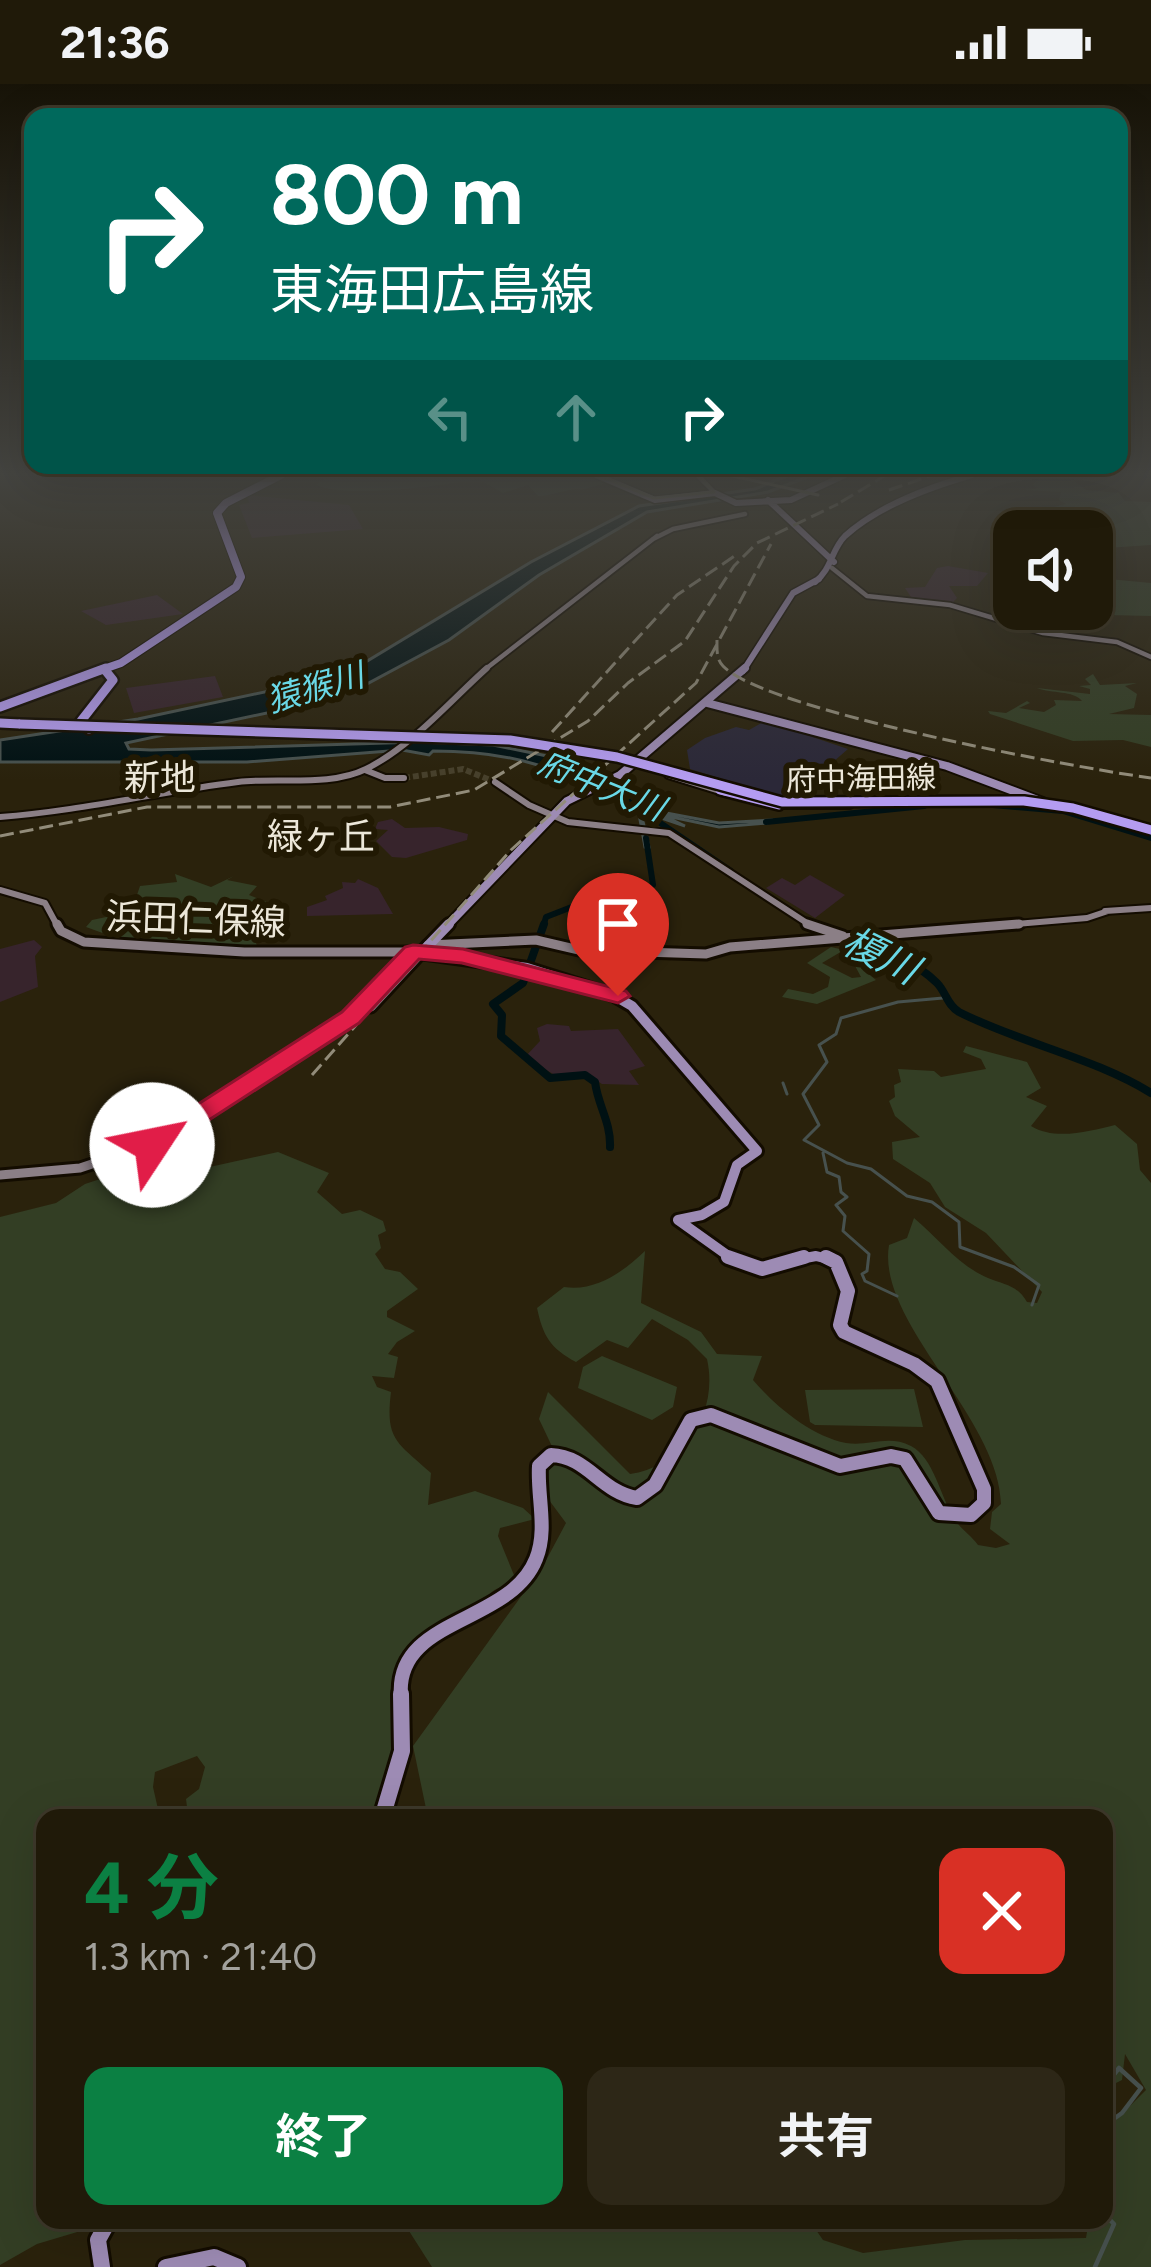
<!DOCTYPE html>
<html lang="ja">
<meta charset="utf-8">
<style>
:root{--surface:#201a09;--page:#2d2717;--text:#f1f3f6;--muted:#a2a19c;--line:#3d382a;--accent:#0b8043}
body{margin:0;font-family:Figtree,"Noto Sans JP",sans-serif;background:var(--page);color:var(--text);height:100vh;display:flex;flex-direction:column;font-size:45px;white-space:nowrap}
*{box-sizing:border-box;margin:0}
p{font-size:39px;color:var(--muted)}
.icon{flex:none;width:66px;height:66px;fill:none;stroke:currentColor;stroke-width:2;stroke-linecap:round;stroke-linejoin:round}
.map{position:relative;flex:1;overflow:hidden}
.sheet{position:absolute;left:36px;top:1725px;width:1077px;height:420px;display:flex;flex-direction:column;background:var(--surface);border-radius:24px;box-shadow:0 12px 48px #0002,0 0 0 3px var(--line)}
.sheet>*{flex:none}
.hud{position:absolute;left:24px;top:24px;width:1104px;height:366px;border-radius:24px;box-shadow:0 12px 48px #0002,0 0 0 3px var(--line);background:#00695c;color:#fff;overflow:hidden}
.tools{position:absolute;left:993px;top:426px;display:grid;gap:24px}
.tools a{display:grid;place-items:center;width:120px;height:120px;border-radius:24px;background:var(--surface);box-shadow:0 12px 48px #0002,0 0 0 3px var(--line);font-size:60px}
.pin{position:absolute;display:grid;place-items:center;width:102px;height:102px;color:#fff;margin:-123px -51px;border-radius:50% 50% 50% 0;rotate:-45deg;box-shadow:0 0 12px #0007}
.pin .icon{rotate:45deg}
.me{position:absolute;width:132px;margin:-66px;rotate:56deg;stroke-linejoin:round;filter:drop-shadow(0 0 9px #0008)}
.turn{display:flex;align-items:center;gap:42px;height:252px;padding:0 48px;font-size:54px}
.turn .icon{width:156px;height:156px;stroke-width:2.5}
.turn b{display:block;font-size:84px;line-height:102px}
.lanes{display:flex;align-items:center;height:114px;padding:0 48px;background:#0003;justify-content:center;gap:60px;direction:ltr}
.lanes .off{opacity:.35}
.round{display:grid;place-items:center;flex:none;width:126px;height:126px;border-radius:24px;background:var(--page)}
.head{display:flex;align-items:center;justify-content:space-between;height:204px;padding:0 48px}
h1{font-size:72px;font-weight:700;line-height:90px;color:var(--accent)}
.button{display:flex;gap:24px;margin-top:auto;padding:24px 48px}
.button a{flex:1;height:138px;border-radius:24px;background:var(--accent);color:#fff;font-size:48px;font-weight:700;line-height:138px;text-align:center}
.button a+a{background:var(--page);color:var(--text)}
.status{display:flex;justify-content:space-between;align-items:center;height:84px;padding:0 60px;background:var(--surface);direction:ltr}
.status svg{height:33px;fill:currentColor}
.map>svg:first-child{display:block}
</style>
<div class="status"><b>21:36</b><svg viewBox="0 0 49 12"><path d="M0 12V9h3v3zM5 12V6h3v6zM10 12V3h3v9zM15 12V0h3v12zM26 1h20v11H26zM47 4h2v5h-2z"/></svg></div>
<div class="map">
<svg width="1151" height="2183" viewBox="0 0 1151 2183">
<rect width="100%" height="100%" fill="#2a220c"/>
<path fill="#2b2838" d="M 765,637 L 848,665 L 809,699 L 783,714 L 690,685 L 687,666 L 705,654 L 736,643 L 749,646 Z"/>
<path fill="#37242c" d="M 247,411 L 349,421 L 363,445 L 252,454 L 239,421 L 249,419 Z
M 948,482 L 988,489 L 977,502 L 949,502 L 957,514 L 952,519 L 911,513 L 905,504 L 925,503 L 937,484 Z
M 157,511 L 183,530 L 106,541 L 81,527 Z
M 215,592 L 223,613 L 134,629 L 126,604 Z
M 392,735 L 405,744 L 439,743 L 468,750 L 467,756 L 406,774 L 392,773 L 376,757 L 388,746 L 375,745 L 378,738 Z
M 810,791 L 845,811 L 815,834 L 766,804 L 782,794 L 795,801 Z
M 358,795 L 378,804 L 393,830 L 307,832 L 307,823 L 327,816 L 325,812 L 343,804 L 342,798 L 355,799 Z
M 34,856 L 42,863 L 35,872 L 38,903 L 0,918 L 0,865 Z
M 547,940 L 569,942 L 571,947 L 618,945 L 645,982 L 629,987 L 639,1001 L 602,1000 L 586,990 L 558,993 L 525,973 L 540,957 L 537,944 Z"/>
<path fill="#333e24" d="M 307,391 L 600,395 L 603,400 L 573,408 L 582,405 C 565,405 551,412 538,412 L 528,401 L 503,409 L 478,395 C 450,401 346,415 316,401 L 324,395 Z
M 1043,391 L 1067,391 L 1086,406 L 1119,409 L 1125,417 L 1151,418 L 1151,461 L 1092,465 L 1092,454 L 1112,449 L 1092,446 L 1096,443 L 1070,430 L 1040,426 L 1066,420 L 1059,416 L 1061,408 L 1025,406 L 1039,404 L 1032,401 Z
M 1098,494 L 1151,499 L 1151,532 L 1107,531 L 1101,538 L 1065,542 L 1026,528 L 1092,525 L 1092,499 Z
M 1093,590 L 1100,601 L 1137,599 L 1125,602 L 1137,610 L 1134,624 L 1109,630 L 1151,631 L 1151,663 L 1123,656 L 1073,657 L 990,630 L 988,627 L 1006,629 L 1027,617 L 1030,619 L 1019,624 L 1044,628 L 1056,621 L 1054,616 L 1082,617 C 1073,606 1052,610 1037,604 L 1090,610 L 1090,605 L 1079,602 L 1091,601 L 1085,595 Z
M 175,790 L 211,803 L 234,792 L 227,796 L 257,802 L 249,811 L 274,821 L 273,828 L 282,828 L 286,833 L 251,836 L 259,847 L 255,857 L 259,866 L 130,859 L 86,843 L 92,836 L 111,832 L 136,837 L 124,815 L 137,811 L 140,802 L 177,798 Z
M 831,863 L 844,866 L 822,879 L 852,894 L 861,893 L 845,863 L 868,873 L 861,884 L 876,896 L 817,920 L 782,913 L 788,905 L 813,910 L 828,903 L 830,893 L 807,879 Z
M 966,962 L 1027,978 L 1041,1004 L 1026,1013 L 1047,1022 L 1031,1042 C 1055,1057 1090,1047 1115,1041 L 1137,1060 L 1140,1086 L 1151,1099 L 1151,2183 L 432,2183 L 402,2136 L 809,2136 L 823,2156 L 863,2169 L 965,2156 L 1086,2154 L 1089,2136 L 1104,2136 L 1104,2048 L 1146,2006 L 1125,1970 L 1122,1996 L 1104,2005 L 1104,1734 L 428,1734 L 413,1662 L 543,1482 L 566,1439 L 546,1412 L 547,1385 L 558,1375 L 539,1335 L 548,1308 L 630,1390 C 684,1382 719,1329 707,1275 L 688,1256 L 652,1235 L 628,1264 L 607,1256 L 576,1278 C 550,1264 543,1252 537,1224 L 564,1203 C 595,1208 623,1188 645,1167 L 641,1219 L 701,1248 L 717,1270 L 762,1272 L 753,1296 C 775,1322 811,1352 846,1359 C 868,1363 888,1350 911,1362 C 934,1374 940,1412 954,1434 C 960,1445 971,1451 978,1461 L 996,1464 L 1010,1460 L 990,1445 L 992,1428 L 1001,1420 C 999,1333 876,1238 889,1161 L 907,1154 L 914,1134 C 938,1154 959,1182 988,1194 C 1005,1201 1017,1201 1027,1218 L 1037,1219 L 1042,1208 L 986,1149 L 945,1123 L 930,1099 L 893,1075 L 892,1058 L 920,1053 L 895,1032 L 889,1017 L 895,1013 L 894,1001 L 901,998 L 898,985 L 934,987 L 941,993 L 986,985 L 981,975 L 963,968 Z
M 278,1068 L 329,1089 L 317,1108 L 342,1130 L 360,1126 L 383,1137 L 386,1147 L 378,1151 L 381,1164 L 375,1170 L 385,1185 L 400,1188 L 418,1205 L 387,1227 L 387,1233 L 415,1247 L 397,1258 L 388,1270 L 398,1273 L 394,1294 L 372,1292 L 377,1303 L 391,1308 C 385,1356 397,1358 431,1389 L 428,1421 L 475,1407 L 523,1424 L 535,1435 L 500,1444 L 498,1452 L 516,1496 C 504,1506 489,1501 485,1521 L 419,1554 L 404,1568 L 394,1587 L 397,1658 L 387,1681 L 383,1711 L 369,1734 L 216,1734 L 200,1722 L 187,1723 L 186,1715 L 199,1705 L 205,1683 L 197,1672 L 155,1688 L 153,1703 L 160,1734 L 45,1734 L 45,2136 L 82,2136 L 94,2143 L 37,2160 L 0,2181 L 0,1133 L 56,1119 L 85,1100 L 167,1073 L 196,1086 Z
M 602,1272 L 677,1303 L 673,1323 L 652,1336 L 578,1304 L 583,1283 Z
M 914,1305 L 923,1343 L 815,1341 L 810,1338 L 805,1306 Z"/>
<path fill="#001113" stroke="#47514e" stroke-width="3" d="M 789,391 L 813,391 L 768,408 L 647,428 L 539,491 L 449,556 L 363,602 L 309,620 L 126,659 L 129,665 L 151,666 L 420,658 L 493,661 L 547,672 L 661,728 L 719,739 L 773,736 L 767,739 L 719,743 L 662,731 L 685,742 L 647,729 L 656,737 L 641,729 L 649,763 L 645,763 L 639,730 L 631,721 C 557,685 518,667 433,667 L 429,671 L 402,666 L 247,678 L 0,678 L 0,656 L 138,635 L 344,591 L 531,478 L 639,422 L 755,405 Z"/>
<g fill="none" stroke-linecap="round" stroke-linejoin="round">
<path stroke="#47514e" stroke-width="3" d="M 943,914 L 898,918 L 841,934 L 836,950 L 819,961 L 827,978 L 803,1010 L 819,1041 L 804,1056 L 847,1079 L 871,1085 L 907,1112 L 932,1118 L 959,1138 L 960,1163 L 1014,1183 L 1039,1201 L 1032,1221
M 783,999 L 787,1010
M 823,1069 L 827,1088 L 839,1093 L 841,1108 L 847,1113 L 836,1121 L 845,1132 L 843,1147 L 869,1170 L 867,1187 L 862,1190 L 865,1197 L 897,1212"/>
<path stroke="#47514e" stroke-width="4.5" d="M 1104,2003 L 1119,1984 L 1141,2004 L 1122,2029 L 1104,2042
M 1095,2183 L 1114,2140 L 1104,2130"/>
<path stroke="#001113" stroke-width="4.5" d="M 1144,391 L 1151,393"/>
<path stroke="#001113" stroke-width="6" d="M 993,721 L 1063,727 L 1151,754
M 650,732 L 731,787
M 766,738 L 924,722
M 646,754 L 653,801
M 619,808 L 640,807
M 543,843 L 546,833 L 600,812"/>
<path stroke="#001113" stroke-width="8" d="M 544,840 L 523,899 L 493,920 L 502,931 L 501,952 L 550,994 L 585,991 L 595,998 C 598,1022 611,1038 610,1063
M 854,853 C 881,864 915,877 937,899 C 946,908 947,921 959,928 C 1020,959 1095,974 1151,1009"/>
<path stroke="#47402b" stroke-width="6" stroke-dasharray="6 3" stroke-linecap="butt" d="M 404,694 L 463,685 L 495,698"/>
<g stroke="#130c00" stroke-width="8">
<path id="secondary-far2" d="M 697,391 L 715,409
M 653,455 L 673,445 L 745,430
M 832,484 L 867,512 L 950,521 L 1043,549 L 1117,558 L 1151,573
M 483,587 L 657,452"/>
</g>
<g stroke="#130c00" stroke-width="10">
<path id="secondary-far1" d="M 365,686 L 385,694 L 404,694
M 668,691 L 726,709
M 495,698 L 529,721 L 568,738 L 669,749 L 813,843
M 777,721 L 850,721
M 0,733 C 80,727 158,708 238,698 C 278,693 330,703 366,685 C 411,663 450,617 487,584
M 0,806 L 45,819 L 58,843
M 1105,827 L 1151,824
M 982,843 L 1087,834 L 1108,827"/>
</g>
<g stroke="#130c00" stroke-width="15">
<path id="secondary" d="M 57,840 L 61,847 L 84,858 L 244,868 L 413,868
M 807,840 L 843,852
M 428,861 L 536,856 L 579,866 L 706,870 L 730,863 L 1019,840
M 371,923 L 422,868
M 0,1091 L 80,1084 L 155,1059 L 350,934 L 413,868"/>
</g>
<g stroke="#130c00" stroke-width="9">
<path id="primary-far4" d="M 596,391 L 655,416 L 715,409 L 736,419 L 791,416 L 845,391
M 768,416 L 834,478
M 815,498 C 832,485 831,466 845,452 C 878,422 930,403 972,391
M 743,587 L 793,509 L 819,495"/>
</g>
<g stroke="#130c00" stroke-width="12">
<path id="primary-far3" d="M 707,619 L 947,682 L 1043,718
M 446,843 L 567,717 L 620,691 L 745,584"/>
</g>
<g stroke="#130c00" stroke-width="16">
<path id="primary-far2" d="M 413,868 L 527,884 L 615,912 L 632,922 L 757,1067 L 737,1081 L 724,1118 L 702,1131 L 678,1136
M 422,868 L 449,840
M 678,1136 L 734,1176
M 795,1176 L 816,1172 L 832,1176"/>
</g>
<g stroke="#130c00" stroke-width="20">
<path id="primary-far1" d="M 728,1173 L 762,1185 L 804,1173
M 401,1613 C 394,1533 510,1541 536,1475 C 548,1446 537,1412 539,1382 L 551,1371 C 587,1372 602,1409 637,1414 L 655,1401 L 691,1336 L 711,1331 L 840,1382 L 891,1372 L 905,1375 L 939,1429 L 971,1431 L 984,1419 L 984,1405 L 937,1297 L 914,1280 L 844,1248 L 840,1241 L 848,1207 L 836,1178 L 826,1173"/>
</g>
<g stroke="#130c00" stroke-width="22">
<path id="primary" d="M 179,1734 L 203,1734
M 382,1734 L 402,1667 L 401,1610
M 102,2183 L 98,2156 L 109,2136
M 166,2183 L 214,2173 L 238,2183"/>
</g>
<g stroke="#130c00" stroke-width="10">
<path id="highway-far1" d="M 98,587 L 121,579 L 236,503 L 241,493 L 217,429 L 226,419 L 281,391"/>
</g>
<g stroke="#130c00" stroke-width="14">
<path id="highway" d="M 0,623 L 106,584
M 0,639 L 20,640
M 89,645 L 81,637 L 113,596 L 105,586
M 720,706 L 779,721"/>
</g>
<use href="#secondary-far2" stroke="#8b7f86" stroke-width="4.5"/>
<use href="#secondary-far1" stroke="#8b7f86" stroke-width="6"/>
<use href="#secondary" stroke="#8b7f86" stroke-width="9"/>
<use href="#primary-far4" stroke="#9d8bb4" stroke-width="6"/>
<use href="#primary-far3" stroke="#9d8bb4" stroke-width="8"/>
<use href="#primary-far2" stroke="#9d8bb4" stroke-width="10"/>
<use href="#primary-far1" stroke="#9d8bb4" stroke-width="14"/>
<use href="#primary" stroke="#9d8bb4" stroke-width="16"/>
<use href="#highway-far1" stroke="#b49cf1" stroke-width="8"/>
<use href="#highway" stroke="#b49cf1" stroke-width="9"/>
<path stroke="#928c7a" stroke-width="3" d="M 598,391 L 654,414 L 714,408 L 699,391
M 728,391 L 818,411"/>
<path stroke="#928c7a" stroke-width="3" stroke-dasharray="14 6" stroke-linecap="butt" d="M 889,406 L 933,391
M 841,418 L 886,391
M 717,556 C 717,565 716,575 723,582 C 766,627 1077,684 1151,694
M 552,648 L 677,511 L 736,471
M 0,752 L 147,723 L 390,723 L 474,706 L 588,637 L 628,599 L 685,557 L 734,482 L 757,459 L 838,420
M 312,991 L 511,766 L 696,599 L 771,460"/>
<g stroke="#130c00" stroke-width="14" stroke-linecap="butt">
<path id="highway-bridge" d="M 20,640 L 510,656 L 617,673 L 782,718 L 1024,717 L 1073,724 L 1151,746"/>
</g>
<use href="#highway-bridge" stroke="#b49cf1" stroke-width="9"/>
</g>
<linearGradient id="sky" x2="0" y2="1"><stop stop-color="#171307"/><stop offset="0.56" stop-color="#444440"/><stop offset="1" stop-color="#444440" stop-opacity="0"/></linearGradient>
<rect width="1151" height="696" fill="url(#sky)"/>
<path fill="#e11d48" stroke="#92132f" stroke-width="3" d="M 413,861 L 463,865 L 626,907 L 630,912 L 618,919 L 462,879 L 419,875 L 359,939 L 161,1067 L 142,1067 L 138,1061 L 142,1056 L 342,928 L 405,863 Z"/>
<g text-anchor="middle" stroke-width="12" stroke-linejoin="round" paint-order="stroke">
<g font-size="30" fill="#ece7d9" stroke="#211903">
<text transform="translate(861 695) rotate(-1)" y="10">府中海田線</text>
</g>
<g font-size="33" font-style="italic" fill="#69d8e6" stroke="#211903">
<text transform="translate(315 603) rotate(-16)" y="12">猿猴川</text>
<text transform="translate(602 701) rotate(22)" y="12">府中大川</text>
</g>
<g font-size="36" fill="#ece7d9" stroke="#211903">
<text x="160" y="706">新地</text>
<text x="321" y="765">緑ヶ丘</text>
</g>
<g font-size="36" fill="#ece7d9" stroke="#211903">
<text transform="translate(196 835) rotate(2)" y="13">浜田仁保線</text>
</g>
<g font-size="39" font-style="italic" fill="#69d8e6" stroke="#211903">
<text transform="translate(881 871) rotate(26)" y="14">榎川</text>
</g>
</g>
</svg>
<div class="tools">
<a><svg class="icon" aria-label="sound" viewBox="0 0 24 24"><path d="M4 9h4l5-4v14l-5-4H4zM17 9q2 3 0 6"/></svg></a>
</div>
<div class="pin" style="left:618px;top:912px;background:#d93025"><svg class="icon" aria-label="arrive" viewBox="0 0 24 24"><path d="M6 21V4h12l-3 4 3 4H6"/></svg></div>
<svg class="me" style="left:152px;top:1061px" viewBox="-20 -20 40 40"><circle r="19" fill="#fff"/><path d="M0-13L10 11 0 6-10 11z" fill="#e11d48"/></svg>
<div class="hud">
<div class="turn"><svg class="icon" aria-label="right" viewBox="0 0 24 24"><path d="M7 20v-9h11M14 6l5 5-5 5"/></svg><div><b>800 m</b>東海田広島線</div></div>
<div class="lanes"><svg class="icon off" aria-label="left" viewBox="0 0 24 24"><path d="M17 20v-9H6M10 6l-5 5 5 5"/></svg><svg class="icon off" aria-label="ahead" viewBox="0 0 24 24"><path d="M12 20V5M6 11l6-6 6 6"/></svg><svg class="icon" aria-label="right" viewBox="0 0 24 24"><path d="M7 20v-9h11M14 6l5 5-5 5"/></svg></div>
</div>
<section class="sheet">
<div class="head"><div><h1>4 分</h1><p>1.3 km · 21:40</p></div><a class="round" style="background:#d93025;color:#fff"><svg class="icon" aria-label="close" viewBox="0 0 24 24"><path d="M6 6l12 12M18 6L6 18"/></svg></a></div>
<div class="button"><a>終了</a><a>共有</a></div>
</section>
</div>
